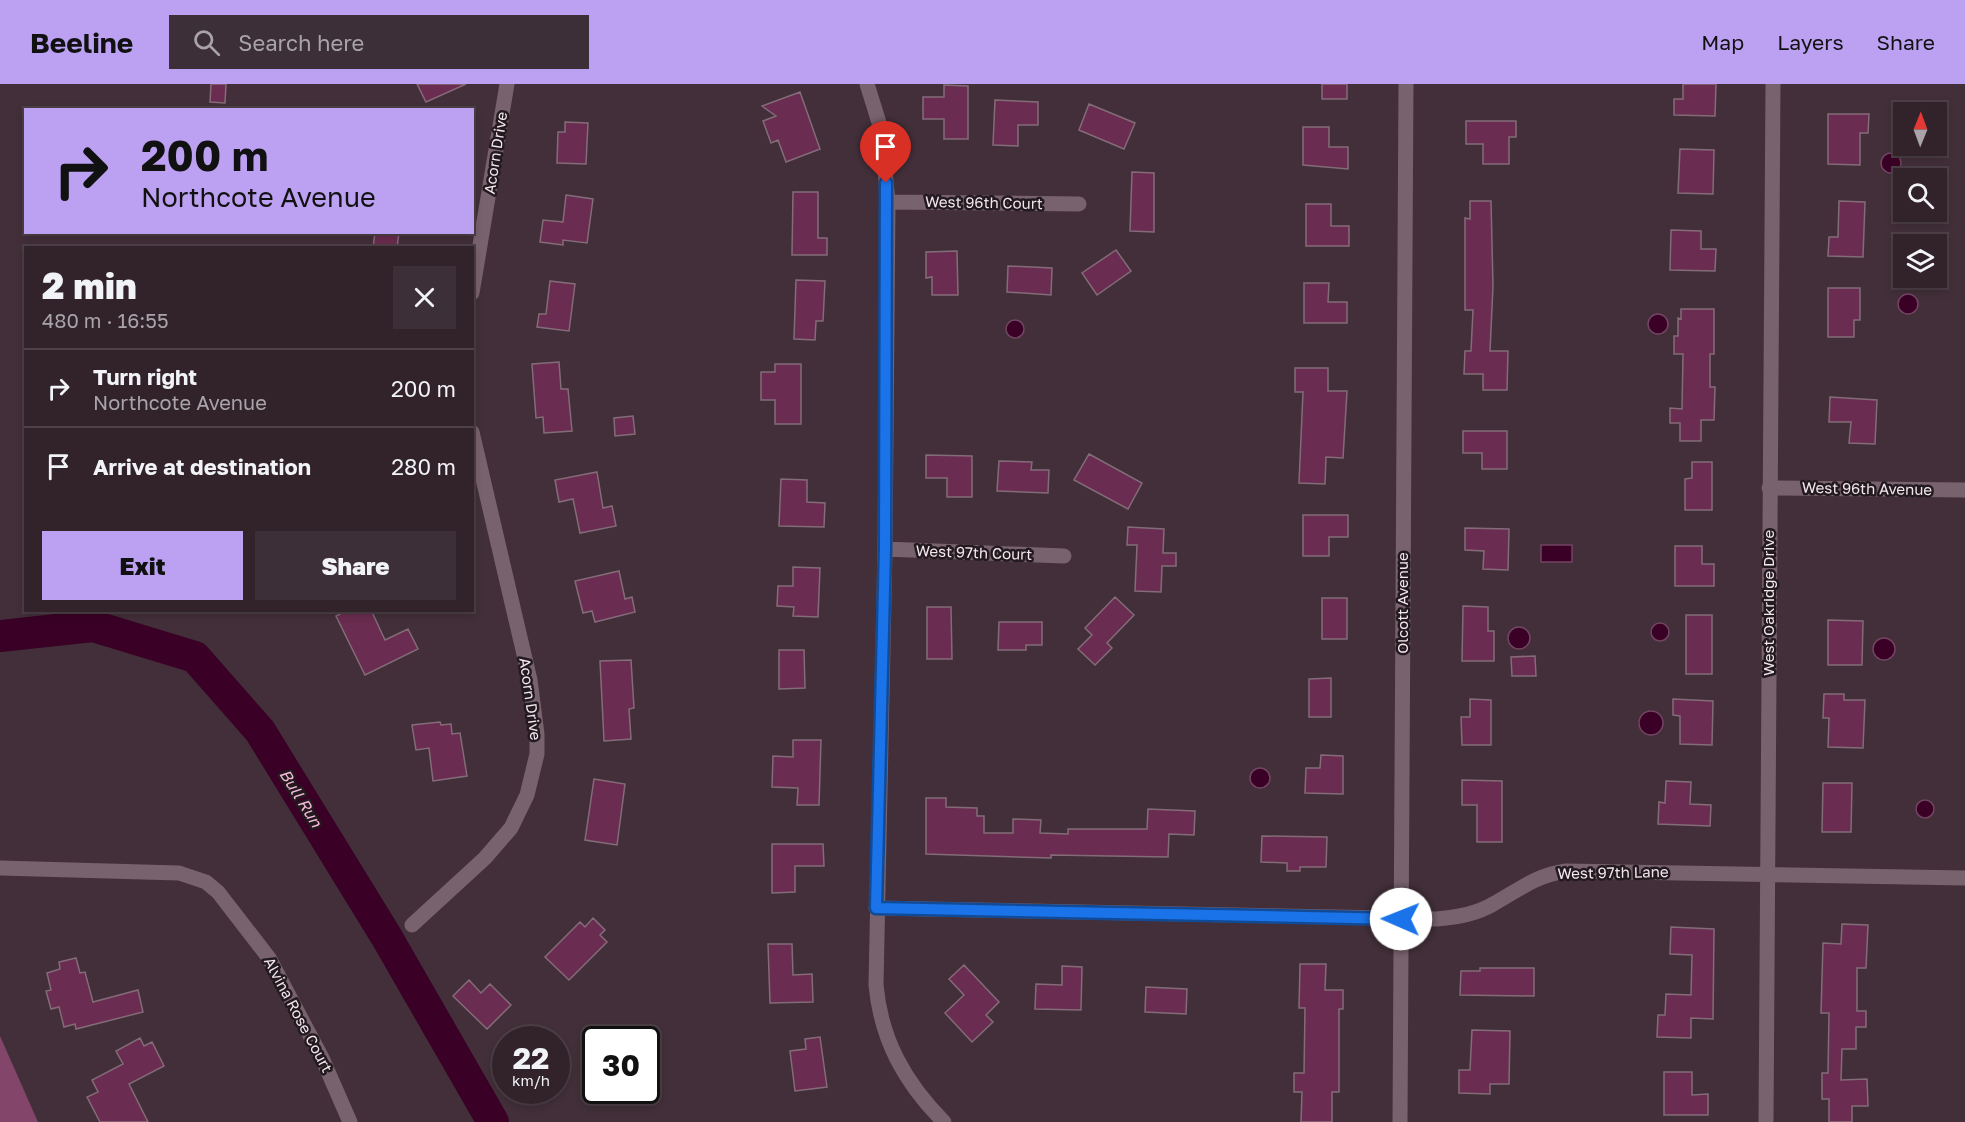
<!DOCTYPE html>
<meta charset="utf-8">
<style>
:root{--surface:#32232b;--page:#3d2f37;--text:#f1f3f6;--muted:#a8a4a9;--line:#4d4047;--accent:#bca0f2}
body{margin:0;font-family:"Golos Text",sans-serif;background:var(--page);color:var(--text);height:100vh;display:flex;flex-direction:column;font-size:22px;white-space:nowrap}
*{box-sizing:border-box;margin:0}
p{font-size:20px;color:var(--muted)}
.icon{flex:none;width:33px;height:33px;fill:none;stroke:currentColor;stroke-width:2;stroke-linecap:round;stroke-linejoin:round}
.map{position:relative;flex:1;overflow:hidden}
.details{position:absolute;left:24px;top:162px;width:450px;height:366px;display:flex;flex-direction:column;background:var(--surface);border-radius:0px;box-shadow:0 3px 9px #0003,0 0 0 2px var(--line)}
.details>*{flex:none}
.banner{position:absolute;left:24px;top:24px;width:450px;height:126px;border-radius:0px;box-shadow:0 3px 9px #0003,0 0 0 2px var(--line);background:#bca0f2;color:#111;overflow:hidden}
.needle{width:39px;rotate:1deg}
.fabs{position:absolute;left:1893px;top:18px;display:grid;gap:12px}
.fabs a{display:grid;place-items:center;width:54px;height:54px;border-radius:0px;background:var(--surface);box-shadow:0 3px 9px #0003,0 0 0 2px var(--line);font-size:30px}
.speed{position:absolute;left:492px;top:942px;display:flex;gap:12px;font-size:30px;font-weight:700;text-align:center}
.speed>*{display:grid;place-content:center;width:78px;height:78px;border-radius:50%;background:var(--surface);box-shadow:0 3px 9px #0003,0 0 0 2px var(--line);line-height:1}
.speed small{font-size:15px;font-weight:400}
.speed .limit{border:3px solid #111;border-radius:9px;background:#fff;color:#111}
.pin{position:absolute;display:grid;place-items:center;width:51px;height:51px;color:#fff;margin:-62px -26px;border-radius:50% 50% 50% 0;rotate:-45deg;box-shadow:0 0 6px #0007}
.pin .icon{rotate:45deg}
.me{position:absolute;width:66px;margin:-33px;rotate:271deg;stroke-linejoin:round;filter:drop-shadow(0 0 4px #0008)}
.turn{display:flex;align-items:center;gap:21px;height:126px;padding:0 18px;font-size:27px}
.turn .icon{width:78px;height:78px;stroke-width:2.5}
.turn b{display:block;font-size:42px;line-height:51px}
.round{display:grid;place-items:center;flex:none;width:63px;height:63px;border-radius:0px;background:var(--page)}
.head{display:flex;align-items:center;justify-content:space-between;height:102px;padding:0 18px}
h1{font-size:36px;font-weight:800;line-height:45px}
.primary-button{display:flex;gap:12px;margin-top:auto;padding:12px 18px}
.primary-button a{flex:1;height:69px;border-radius:0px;background:var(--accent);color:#111;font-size:24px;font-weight:800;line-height:69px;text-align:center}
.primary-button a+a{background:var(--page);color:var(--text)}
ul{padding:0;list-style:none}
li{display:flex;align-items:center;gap:18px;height:78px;padding:0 18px;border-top:2px solid var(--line)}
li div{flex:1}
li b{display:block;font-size:22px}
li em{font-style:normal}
header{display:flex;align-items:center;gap:36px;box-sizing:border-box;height:84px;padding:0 30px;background:var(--accent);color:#111}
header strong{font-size:28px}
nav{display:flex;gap:33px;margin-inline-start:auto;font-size:21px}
.search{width:420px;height:54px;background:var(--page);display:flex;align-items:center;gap:15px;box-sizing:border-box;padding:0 21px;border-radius:0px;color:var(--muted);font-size:22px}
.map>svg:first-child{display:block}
</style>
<header>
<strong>Beeline</strong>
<div class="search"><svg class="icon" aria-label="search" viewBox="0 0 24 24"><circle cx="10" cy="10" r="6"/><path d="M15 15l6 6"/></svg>Search here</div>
<nav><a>Map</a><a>Layers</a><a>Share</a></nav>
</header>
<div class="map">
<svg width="1965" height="1038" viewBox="0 0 1965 1038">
<rect width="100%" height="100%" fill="#422f39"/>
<path fill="#834569" d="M 0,952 L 38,1038 L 0,1038 Z"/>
<path fill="#3a0026" stroke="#724562" stroke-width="1.5" d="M1881 79a10 10 0 1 1 20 0a10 10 0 1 1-20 0Z
M1898 220a10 10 0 1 1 20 0a10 10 0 1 1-20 0Z
M1648 240a10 10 0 1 1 20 0a10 10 0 1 1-20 0Z
M1006 245a9 9 0 1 1 18 0a9 9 0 1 1-18 0Z
M 1541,461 L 1572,461 L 1572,478 L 1541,478 Z
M1651 548a9 9 0 1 1 18 0a9 9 0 1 1-18 0Z
M1508 554a11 11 0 1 1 22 0a11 11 0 1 1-22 0Z
M1873 565a11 11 0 1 1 22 0a11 11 0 1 1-22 0Z
M1639 639a12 12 0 1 1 24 0a12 12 0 1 1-24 0Z
M1250 694a10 10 0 1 1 20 0a10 10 0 1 1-20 0Z
M1916 725a9 9 0 1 1 18 0a9 9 0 1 1-18 0Z"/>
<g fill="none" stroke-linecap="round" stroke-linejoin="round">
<path stroke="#3a0026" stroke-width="32" d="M 0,552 L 93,542 L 195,573 L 260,647 L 386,852 L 493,1038"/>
</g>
<path fill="#6a2c50" stroke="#836c78" stroke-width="1.5" d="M 211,0 L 226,0 L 225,19 L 210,18 Z
M 417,0 L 466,0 L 426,18 Z
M 1322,0 L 1347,0 L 1347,15 L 1322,15 Z
M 1683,0 L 1716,0 L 1715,32 L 1674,31 L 1674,15 L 1683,15 Z
M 944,1 L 968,2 L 968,55 L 944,55 L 944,35 L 923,35 L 923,13 L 944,13 Z
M 800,8 L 820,65 L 786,78 L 778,56 L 771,59 L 763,37 L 776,32 L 762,22 Z
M 995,16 L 1038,18 L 1038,41 L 1018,41 L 1018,62 L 993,61 Z
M 1089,20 L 1135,39 L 1124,65 L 1079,46 Z
M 1828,30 L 1869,30 L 1868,49 L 1860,49 L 1860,81 L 1828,80 Z
M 1466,37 L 1516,37 L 1516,53 L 1509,53 L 1509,80 L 1483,80 L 1483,60 L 1466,60 Z
M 565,38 L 588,39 L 586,80 L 557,79 L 558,48 L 565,48 Z
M 1303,43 L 1329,43 L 1329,63 L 1348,63 L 1348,85 L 1303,81 Z
M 1680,65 L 1714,66 L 1713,110 L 1678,109 Z
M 1132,88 L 1154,89 L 1154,148 L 1130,147 Z
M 793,108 L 818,108 L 818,154 L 827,154 L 827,171 L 792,171 Z
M 566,111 L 593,115 L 587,159 L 563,156 L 563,161 L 540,158 L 543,136 L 563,138 Z
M 1470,117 L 1491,117 L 1493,202 L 1490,267 L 1508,267 L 1507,306 L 1483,306 L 1483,290 L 1464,290 L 1465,267 L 1471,267 L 1473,226 L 1465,226 L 1465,134 L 1470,135 Z
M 1839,117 L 1865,118 L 1863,173 L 1828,172 L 1829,153 L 1838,153 Z
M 1306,120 L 1331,120 L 1331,142 L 1349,142 L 1349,162 L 1306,162 Z
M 1671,146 L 1701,147 L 1701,165 L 1716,165 L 1715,187 L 1670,186 Z
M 375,148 L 399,148 L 397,164 L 373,164 Z
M 1116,166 L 1131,187 L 1097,211 L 1082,189 Z
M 957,167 L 958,211 L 932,211 L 932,193 L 926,194 L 926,168 Z
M 1008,182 L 1052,184 L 1051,211 L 1007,208 Z
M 796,196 L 825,197 L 823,237 L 816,237 L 815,256 L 794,255 Z
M 550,197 L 575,200 L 569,247 L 537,243 L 539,230 L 546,230 Z
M 1304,199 L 1329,199 L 1328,218 L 1347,218 L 1347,239 L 1304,239 Z
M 1828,204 L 1860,204 L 1860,236 L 1854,236 L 1854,253 L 1828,253 Z
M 1681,225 L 1714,225 L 1714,270 L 1710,270 L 1710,303 L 1715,303 L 1714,336 L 1701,336 L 1701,357 L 1680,357 L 1680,339 L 1670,339 L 1670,324 L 1682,325 L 1683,270 L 1674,270 L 1674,252 L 1678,252 L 1678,234 L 1681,235 Z
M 559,278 L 561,305 L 568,305 L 572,347 L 544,349 L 543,333 L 536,334 L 532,280 Z
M 775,280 L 801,280 L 801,340 L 775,340 L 775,316 L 761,316 L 761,288 L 775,288 Z
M 1295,284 L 1328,284 L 1328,307 L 1347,307 L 1343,374 L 1326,373 L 1325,400 L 1299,399 L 1303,308 L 1295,308 Z
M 1830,313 L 1877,316 L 1875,360 L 1849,359 L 1851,338 L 1829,338 Z
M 633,332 L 635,350 L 615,352 L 614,334 Z
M 1463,347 L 1507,347 L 1507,385 L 1482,385 L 1482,369 L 1463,369 Z
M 1089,370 L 1142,399 L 1128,425 L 1074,396 Z
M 926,371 L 972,372 L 972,413 L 947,413 L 947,394 L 926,394 Z
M 999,377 L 1032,378 L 1031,386 L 1049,386 L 1048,409 L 997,407 Z
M 1692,378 L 1712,378 L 1712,426 L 1685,426 L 1685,395 L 1692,394 Z
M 597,388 L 603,424 L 612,422 L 616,442 L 580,449 L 573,415 L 559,418 L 555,396 Z
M 781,395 L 807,396 L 807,418 L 825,419 L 824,443 L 779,442 Z
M 1303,431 L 1348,431 L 1348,453 L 1329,453 L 1329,472 L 1303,472 Z
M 1128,443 L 1164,445 L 1163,469 L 1176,469 L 1176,482 L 1162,482 L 1161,508 L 1135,507 L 1137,461 L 1127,461 Z
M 1465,444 L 1509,445 L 1508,486 L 1483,485 L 1484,467 L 1465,466 Z
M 1675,462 L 1702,462 L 1702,480 L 1714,480 L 1714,502 L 1675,502 Z
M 793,483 L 820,484 L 818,533 L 793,532 L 794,523 L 777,522 L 778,502 L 793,502 Z
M 619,487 L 625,515 L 632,513 L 635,528 L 595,538 L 592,527 L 583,529 L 575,497 Z
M 1115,513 L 1134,531 L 1107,559 L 1112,564 L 1095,581 L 1078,565 L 1092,551 L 1085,544 Z
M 1322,514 L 1347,514 L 1347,555 L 1322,555 Z
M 1463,522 L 1488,523 L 1488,547 L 1494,547 L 1494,577 L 1462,577 Z
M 927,523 L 951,523 L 952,575 L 927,575 Z
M 348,526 L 371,526 L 385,556 L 408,545 L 418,565 L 365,591 L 336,532 Z
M 1686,531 L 1712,531 L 1712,590 L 1686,590 Z
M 1828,536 L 1863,537 L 1862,581 L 1828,581 Z
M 999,538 L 1042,538 L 1042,561 L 1026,561 L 1026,566 L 998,566 Z
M 779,566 L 804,566 L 805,604 L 779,605 Z
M 1535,572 L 1536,592 L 1512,592 L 1511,573 Z
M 631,576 L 634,624 L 629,625 L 631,655 L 604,657 L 600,577 Z
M 1331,594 L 1331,633 L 1309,633 L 1309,595 Z
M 1824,610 L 1844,610 L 1844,616 L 1865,616 L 1863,664 L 1828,663 L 1829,634 L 1823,634 Z
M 1470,615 L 1491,616 L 1491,661 L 1462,661 L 1461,633 L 1470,633 Z
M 1673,615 L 1713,617 L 1712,661 L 1680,660 L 1680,632 L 1673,631 Z
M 440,638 L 441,641 L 451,640 L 452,650 L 460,649 L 467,692 L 433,697 L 429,664 L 416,666 L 412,641 Z
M 793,656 L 821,656 L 819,721 L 797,721 L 798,704 L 772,703 L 773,672 L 793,673 Z
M 1321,671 L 1343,672 L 1343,710 L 1305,709 L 1306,684 L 1320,684 Z
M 594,695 L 625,700 L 617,761 L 585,756 Z
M 1462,696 L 1502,697 L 1502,758 L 1477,758 L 1477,721 L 1462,721 Z
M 1666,697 L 1691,698 L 1690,720 L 1711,721 L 1710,742 L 1658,740 L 1659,718 L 1665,719 Z
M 1823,699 L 1852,699 L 1851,748 L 1822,748 Z
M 926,714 L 946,714 L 946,723 L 977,724 L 977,732 L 984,732 L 984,749 L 1013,749 L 1013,735 L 1041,736 L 1040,749 L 1068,750 L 1068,745 L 1147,745 L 1148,725 L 1195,727 L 1194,751 L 1169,750 L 1168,773 L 1051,771 L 1051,774 L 926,770 Z
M 1262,752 L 1327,753 L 1326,783 L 1300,783 L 1300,787 L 1287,787 L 1287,779 L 1261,778 Z
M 772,760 L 823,760 L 824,782 L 795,782 L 795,808 L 772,809 Z
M 593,834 L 605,846 L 600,851 L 607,858 L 569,896 L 545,873 L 580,838 L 585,843 Z
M 1842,840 L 1868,841 L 1866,884 L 1857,884 L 1857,927 L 1866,927 L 1866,943 L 1856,943 L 1856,965 L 1842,965 L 1841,996 L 1867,995 L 1868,1022 L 1852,1022 L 1852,1038 L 1829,1038 L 1829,1015 L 1822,1015 L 1822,989 L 1828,989 L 1829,929 L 1821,929 L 1823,859 L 1841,860 Z
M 1671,843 L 1714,845 L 1713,935 L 1691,934 L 1691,954 L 1657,953 L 1658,931 L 1665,931 L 1666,910 L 1691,911 L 1692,871 L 1670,870 Z
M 768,860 L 792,860 L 793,891 L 812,890 L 813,918 L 770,919 Z
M 76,874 L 80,889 L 85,888 L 93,918 L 138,906 L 143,928 L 76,945 L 75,940 L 64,943 L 59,923 L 51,925 L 46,907 L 51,906 L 47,889 L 60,885 L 59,878 Z
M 1300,880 L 1326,880 L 1325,906 L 1343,906 L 1343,925 L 1339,925 L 1339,1008 L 1332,1008 L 1332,1038 L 1301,1038 L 1302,1008 L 1294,1008 L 1294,989 L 1304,989 L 1305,924 L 1299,924 Z
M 964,881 L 999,918 L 986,931 L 993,938 L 972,958 L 945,929 L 964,911 L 949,895 Z
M 1062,882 L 1082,883 L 1081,926 L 1035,925 L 1036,900 L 1062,901 Z
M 1480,884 L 1534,884 L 1534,912 L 1460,911 L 1461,887 L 1480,887 Z
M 469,896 L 481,909 L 490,900 L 511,921 L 487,945 L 453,912 Z
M 1146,903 L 1187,905 L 1186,930 L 1145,928 Z
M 1472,946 L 1510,947 L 1509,1000 L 1490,1000 L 1490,1010 L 1459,1009 L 1459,986 L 1470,986 Z
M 820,953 L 827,1003 L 795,1007 L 790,967 L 806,965 L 805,955 Z
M 140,954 L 144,962 L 152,958 L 164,982 L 129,1000 L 148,1038 L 100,1038 L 87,1013 L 98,1008 L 92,996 L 123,980 L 116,967 Z
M 1664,988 L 1692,988 L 1692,1011 L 1708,1010 L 1708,1031 L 1664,1031 Z"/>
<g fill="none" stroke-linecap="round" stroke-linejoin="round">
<path stroke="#78626d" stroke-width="15" d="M 867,0 L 881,45 L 888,118 L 885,465 L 876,901 C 881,956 905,999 944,1038
M 888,118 L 1079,120
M 472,209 L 507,0
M 1769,404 L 1965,406
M 885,465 L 1064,472
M 0,784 L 179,789 L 206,798 L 218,808 L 269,874 L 322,974 L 350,1038
M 876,824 L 1437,835 C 1458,833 1477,830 1495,819 C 1520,805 1537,791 1566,787 L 1965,794
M 412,841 L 485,774 L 511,744 L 527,711 L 537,670 L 537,650 L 530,596 L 472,348
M 1400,1038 L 1406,0
M 1766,1038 L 1773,0"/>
</g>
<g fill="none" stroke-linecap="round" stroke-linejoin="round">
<g stroke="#114b97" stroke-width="15">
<path id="route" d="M 886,99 L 885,465 L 876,824 L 1401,835"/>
</g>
<use href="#route" stroke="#1a73e8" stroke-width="10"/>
</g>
<g text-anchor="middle" stroke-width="5" stroke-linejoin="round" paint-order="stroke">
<g font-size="15" fill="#f3e6ed" stroke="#231a1f">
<text transform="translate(496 69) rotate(-81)" y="5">Acorn Drive</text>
<text transform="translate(984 119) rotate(1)" y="5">West 96th Court</text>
<text transform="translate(1867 405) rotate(1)" y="5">West 96th Avenue</text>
<text transform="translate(974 469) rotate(2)" y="5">West 97th Court</text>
<text transform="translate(1403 519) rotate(-90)" y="5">Olcott Avenue</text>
<text transform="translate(1769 519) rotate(-90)" y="5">West Oakridge Drive</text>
<text transform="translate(530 615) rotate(82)" y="5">Acorn Drive</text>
<text transform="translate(1613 789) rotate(-1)" y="5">West 97th Lane</text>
<text transform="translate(298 931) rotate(62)" y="5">Alvina Rose Court</text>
</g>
<g font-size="16" font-style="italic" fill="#f5bad9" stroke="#231a1f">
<text transform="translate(301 714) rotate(58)" y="6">Bull Run</text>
</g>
</g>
</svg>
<div class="fabs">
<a><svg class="needle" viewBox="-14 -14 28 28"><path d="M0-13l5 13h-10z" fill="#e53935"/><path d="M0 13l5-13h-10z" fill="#a8a4a9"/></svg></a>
<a><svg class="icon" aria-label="search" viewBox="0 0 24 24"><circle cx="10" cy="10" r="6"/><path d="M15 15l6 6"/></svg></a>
<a><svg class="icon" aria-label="layers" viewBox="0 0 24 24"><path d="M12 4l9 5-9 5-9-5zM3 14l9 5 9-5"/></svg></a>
</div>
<div class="speed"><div>22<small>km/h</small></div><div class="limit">30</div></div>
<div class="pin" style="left:886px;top:99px;background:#d93025"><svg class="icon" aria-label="arrive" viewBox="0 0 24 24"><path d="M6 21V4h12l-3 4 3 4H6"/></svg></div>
<svg class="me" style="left:1401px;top:835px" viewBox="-20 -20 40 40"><circle r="19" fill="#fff"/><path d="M0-13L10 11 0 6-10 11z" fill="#1a73e8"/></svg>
<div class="banner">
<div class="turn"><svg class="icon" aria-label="right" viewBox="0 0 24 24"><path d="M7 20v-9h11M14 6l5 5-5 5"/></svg><div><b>200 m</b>Northcote Avenue</div></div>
</div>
<section class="details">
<div class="head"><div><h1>2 min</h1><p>480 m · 16:55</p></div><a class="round"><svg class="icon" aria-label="close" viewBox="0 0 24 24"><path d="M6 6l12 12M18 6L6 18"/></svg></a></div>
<ul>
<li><svg class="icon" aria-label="right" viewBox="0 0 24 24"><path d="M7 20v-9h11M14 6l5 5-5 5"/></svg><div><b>Turn right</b><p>Northcote Avenue</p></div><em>200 m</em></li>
<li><svg class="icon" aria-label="arrive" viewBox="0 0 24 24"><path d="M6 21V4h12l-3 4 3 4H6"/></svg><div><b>Arrive at destination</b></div><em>280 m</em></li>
</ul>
<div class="primary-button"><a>Exit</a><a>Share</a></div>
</section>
</div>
